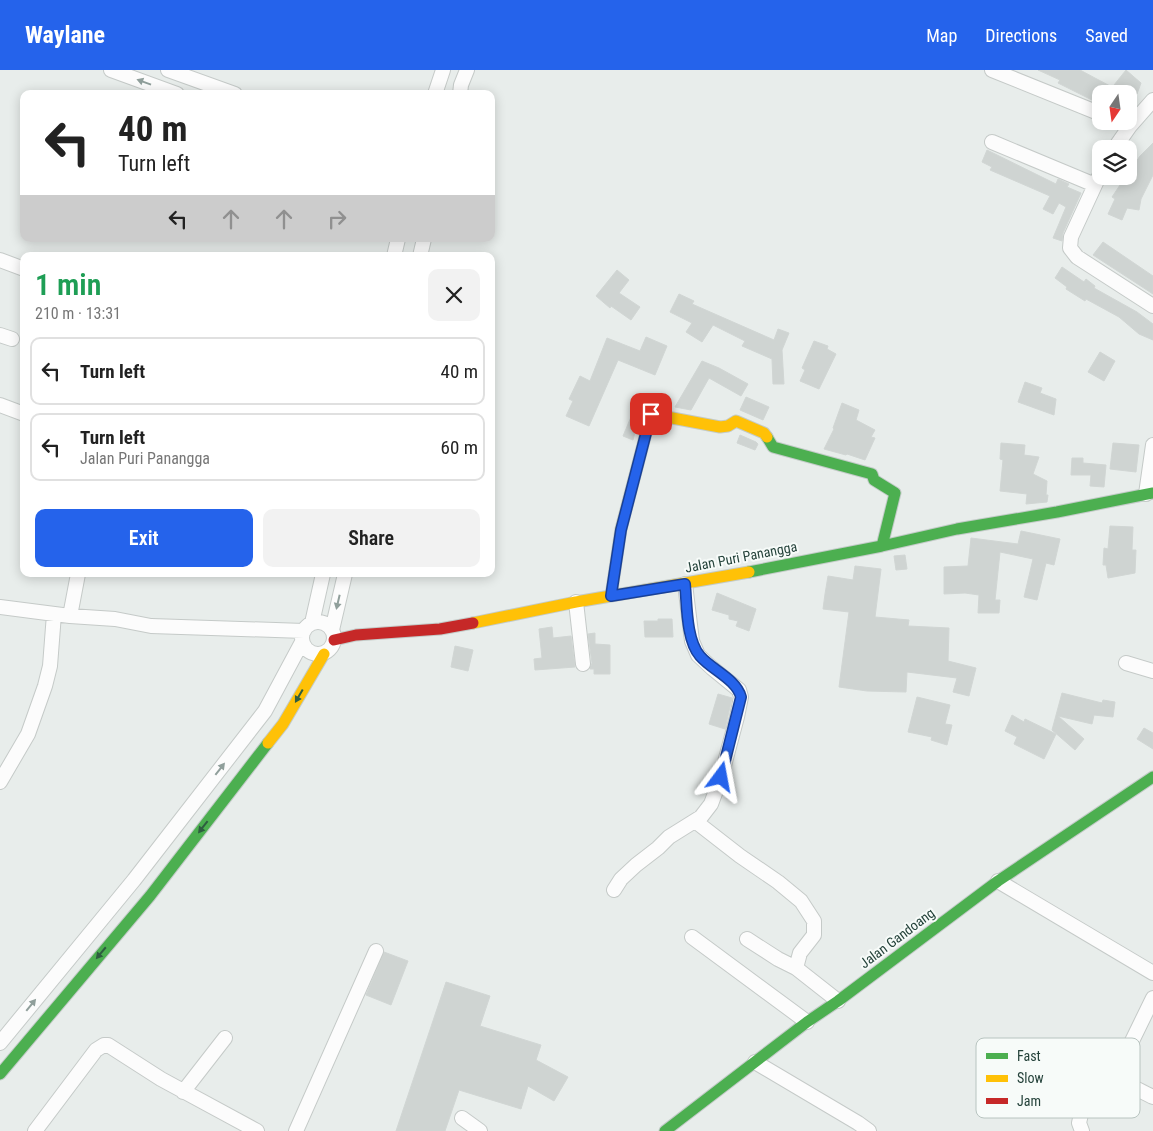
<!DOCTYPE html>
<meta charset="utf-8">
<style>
:root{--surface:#fff;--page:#f2f2f2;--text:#222;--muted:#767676;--line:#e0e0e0;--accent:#2563eb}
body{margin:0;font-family:"Roboto Condensed",sans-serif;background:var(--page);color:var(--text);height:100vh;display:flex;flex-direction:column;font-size:19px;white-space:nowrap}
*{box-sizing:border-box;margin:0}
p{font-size:16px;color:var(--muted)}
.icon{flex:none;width:28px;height:28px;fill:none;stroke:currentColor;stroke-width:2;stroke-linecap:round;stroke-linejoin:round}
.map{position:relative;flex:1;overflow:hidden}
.details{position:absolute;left:20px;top:182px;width:475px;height:325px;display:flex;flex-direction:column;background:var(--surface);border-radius:10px;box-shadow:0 2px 12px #0003}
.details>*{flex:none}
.hud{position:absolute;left:20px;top:20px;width:475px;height:152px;border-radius:10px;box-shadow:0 2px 12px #0003;background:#fff;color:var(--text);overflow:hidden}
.needle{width:32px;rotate:193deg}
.controls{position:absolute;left:1092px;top:15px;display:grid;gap:10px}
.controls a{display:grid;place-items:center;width:45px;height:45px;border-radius:10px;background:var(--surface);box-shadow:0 2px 12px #0003;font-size:25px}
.pin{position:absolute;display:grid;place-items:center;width:42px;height:42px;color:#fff;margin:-21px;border-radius:10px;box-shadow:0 2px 8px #0006}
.me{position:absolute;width:55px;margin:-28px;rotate:13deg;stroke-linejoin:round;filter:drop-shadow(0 0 4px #0008)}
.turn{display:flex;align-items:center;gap:18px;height:105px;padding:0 15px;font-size:22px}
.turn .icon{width:65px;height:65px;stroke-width:2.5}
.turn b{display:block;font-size:35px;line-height:42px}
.lanes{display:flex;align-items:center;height:48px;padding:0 15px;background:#0003;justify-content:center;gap:25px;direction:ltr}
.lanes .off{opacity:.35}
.round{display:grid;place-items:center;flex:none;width:52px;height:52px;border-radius:10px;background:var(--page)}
.head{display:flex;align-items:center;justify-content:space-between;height:85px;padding:0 15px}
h1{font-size:30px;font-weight:600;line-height:38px;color:#1e9e55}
.action{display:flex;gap:10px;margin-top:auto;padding:10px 15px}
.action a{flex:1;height:58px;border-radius:10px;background:var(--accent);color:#fff;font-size:20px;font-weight:600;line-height:58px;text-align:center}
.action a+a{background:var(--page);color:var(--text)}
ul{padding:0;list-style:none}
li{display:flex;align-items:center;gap:15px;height:68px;margin:0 10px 8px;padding:0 5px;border:2px solid var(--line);border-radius:10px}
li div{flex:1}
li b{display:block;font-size:19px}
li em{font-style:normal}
header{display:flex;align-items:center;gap:30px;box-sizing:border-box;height:70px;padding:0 25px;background:var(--accent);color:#fff}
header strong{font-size:24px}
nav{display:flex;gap:28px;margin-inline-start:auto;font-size:18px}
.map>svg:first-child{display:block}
</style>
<header>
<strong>Waylane</strong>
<nav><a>Map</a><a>Directions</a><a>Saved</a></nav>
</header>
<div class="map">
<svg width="1153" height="1061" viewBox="0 0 1153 1061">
<rect width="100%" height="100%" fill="#e8edeb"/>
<path fill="#cfd4d2" stroke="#d1d6d4" d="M 1038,0 L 1080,0 L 1110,16 L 1106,24 L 1101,24 L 1100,34 L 1058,13 L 1060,10 Z
M 1126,0 L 1141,13 L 1137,24 L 1119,24 L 1110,20 Z
M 1153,73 L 1153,105 L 1141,129 L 1139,140 L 1127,138 L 1122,150 L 1108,144 L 1115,129 L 1112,127 L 1126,106 L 1129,106 L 1129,102 L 1140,86 Z
M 987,80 L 1056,114 L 1058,109 L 1069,114 L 1067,117 L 1081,123 L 1063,163 L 1062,171 L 1053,168 L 1066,137 L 1059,133 L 1053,144 L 1043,139 L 1050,126 L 990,100 L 992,97 L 982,92 Z
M 1103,172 L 1153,206 L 1153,224 L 1093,185 Z
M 1062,197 L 1084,212 L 1086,209 L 1095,216 L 1094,218 L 1137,242 L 1153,254 L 1153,270 L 1139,264 L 1119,247 L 1086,229 L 1085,231 L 1066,219 L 1067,217 L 1055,208 Z
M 617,200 L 629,210 L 619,223 L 640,237 L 631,250 L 611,236 L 610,238 L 596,226 Z
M 679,224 L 694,231 L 692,234 L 774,270 L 778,259 L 789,263 L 782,280 L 784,314 L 773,314 L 772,289 L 742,276 L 745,271 L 713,255 L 702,272 L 686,262 L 692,253 L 670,242 Z
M 646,267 L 667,276 L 655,305 L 618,290 L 589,356 L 566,346 L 573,331 L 569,329 L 580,306 L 590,311 L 607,268 L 640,281 Z
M 814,271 L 828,276 L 827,279 L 836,284 L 819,319 L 800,311 L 805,300 L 802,298 Z
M 1100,282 L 1115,291 L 1104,311 L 1088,302 Z
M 702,291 L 719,298 L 748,314 L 741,326 L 709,308 L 691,340 L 675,337 Z
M 1025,312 L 1042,318 L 1040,323 L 1056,329 L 1054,345 L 1018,332 Z
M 746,327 L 769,337 L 763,350 L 740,340 Z
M 842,333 L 859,340 L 856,350 L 875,360 L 871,367 L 875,368 L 865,390 L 847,384 L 846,385 L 824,379 L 834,359 L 833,358 Z
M 631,347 L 638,350 L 633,370 L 623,366 Z
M 740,365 L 756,372 L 758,374 L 755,380 L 737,373 Z
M 1001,373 L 1025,375 L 1024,385 L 1039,387 L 1033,404 L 1047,411 L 1046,425 L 1048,425 L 1047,432 L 1026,434 L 1027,424 L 1000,421 L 1003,390 L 1000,389 Z
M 1113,373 L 1139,375 L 1136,402 L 1110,399 Z
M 1072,388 L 1083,388 L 1083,393 L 1106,395 L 1104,417 L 1090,416 L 1091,405 L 1071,405 Z
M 1110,456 L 1133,457 L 1132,480 L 1136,480 L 1135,503 L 1108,508 L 1106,495 L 1103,495 L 1104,478 L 1108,479 Z
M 1021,461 L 1060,469 L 1054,495 L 1046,493 L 1037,530 L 1024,527 L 1033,489 L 1000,482 L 995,530 L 1000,530 L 999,543 L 978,543 L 979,525 L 965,523 L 944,524 L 944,497 L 968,496 L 971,468 L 1018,474 Z
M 905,485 L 907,499 L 896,500 L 894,486 Z
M 855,496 L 881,499 L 875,547 L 909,550 L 908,556 L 949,558 L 948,591 L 976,598 L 969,626 L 953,622 L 957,608 L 907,602 L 906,622 L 867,621 L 839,617 L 849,542 L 823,539 L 825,524 L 828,506 L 853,510 Z
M 717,523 L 756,539 L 749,561 L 736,556 L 738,551 L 729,549 L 729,545 L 712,540 Z
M 658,549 L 672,549 L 673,567 L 645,567 L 644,551 L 658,551 Z
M 552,557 L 553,568 L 571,566 L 575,597 L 535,600 L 534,589 L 542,588 L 539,559 Z
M 595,563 L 595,574 L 610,575 L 610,604 L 594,604 L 594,599 L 590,599 L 592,593 L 588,564 Z
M 455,576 L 473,580 L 468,601 L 451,597 Z
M 1062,623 L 1102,633 L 1103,630 L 1115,632 L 1113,647 L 1094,645 L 1092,654 L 1058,646 L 1084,669 L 1075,680 L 1052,660 Z
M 718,624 L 732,628 L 725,659 L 709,654 Z
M 917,627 L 950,635 L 945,654 L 952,655 L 947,675 L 931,670 L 932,667 L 908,662 Z
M 1012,645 L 1024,652 L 1025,649 L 1056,664 L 1044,689 L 1014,674 L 1017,667 L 1005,661 Z
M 1144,658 L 1153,663 L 1153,679 L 1137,669 Z
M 384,882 L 408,891 L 391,935 L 366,925 Z
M 446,912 L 490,926 L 480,956 L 541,975 L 536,990 L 568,1007 L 554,1031 L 528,1016 L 521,1039 L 459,1020 L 445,1061 L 396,1061 Z"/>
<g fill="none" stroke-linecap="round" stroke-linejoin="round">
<g stroke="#c5cac8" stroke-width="16">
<path id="street" d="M 111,0 L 177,24
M 168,0 L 235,24
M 992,0 L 1101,44
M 435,24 L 443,0
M 460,24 L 461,15 L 467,0
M 1118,51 L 1130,56
M 992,72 L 1095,115
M 1114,79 L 1130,56 L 1153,30
M 1101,102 L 1071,167 L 1070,178 L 1077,187 L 1153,236
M 394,186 L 398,169
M 420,186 L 424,169
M 0,190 L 24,199
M 0,265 L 12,269
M 0,335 L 24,344
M 1146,424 L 1153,375
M 576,532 L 583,594
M 0,537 L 70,546 L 115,549 L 151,556 L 304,561
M 70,546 L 78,504
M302 568a16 16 0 1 1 32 0a16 16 0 1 1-32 0Z
M 312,553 L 323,504
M 332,560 L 345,504
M 1126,593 L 1153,601
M 0,712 L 28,664 L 45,616 L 50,596 L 54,544
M 695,751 L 740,786 L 778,812 L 801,831 L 814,851 L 814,865 L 800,883 L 796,898
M 998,811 L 1153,903
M 614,820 L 621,809 L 636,795 L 658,778 L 669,767 L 701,747 L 711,734 L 721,707 L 737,647 L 741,627 L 739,620 L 712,598 L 698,585 L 692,571 L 685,514
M 692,867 L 807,952
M 747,869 L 778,889 L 796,898 L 838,931
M 0,973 L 134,810 L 265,641 L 302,572
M 755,992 L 858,1053 L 869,1061
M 1114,1008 L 1153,928
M 183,1022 L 225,968
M 462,1048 L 480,1061
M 35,1061 L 96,980 L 104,975 L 108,975 L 161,1009 L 257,1061
M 296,1061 L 376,881
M 1082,1061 L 1079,1053 L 1089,1009 C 1091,1007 1094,1005 1096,1004 C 1107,1002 1142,1022 1153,1027"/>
</g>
<g stroke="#c3cbc8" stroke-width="13">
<path id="fast" d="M 767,367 L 773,377 L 872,404 L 874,410 L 895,423 L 882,476
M 749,502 L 882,476 L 957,459 L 1057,442 L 1153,423
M 0,1004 L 150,826 L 268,673
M 665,1061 L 807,952 L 838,931 L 998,811 L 1153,707"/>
</g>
<g stroke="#c3cbc8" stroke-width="13">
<path id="slow" d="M 611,526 L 621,459 L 651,344 L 720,357 L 728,356 L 736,351 L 764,363 L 767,367
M 473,553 L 576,532 L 749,502
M 268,673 L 283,654 L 324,584"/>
</g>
<g stroke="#c3cbc8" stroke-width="13">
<path id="jam" d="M 334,570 L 356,565 L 440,559 L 473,553"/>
</g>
<use href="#street" stroke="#fcfcfc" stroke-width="14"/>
<use href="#fast" stroke="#4caf50" stroke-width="11"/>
<use href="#slow" stroke="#ffc107" stroke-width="11"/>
<use href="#jam" stroke="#c62828" stroke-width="11"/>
</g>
<defs><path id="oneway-solid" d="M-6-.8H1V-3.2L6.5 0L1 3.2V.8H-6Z" transform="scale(1.25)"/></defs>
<g fill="#909f9b">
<use href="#oneway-solid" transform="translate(144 12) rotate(-160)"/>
<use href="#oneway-solid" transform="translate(338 532) rotate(103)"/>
<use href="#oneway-solid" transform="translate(220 699) rotate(-52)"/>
<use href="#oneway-solid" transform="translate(31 935) rotate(-51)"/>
</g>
<g fill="#2e5d40">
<use href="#oneway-solid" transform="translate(299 626) rotate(120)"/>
<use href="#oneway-solid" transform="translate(203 757) rotate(128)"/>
<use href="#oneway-solid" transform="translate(101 883) rotate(130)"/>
</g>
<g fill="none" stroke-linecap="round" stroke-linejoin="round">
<g stroke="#184099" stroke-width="12">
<path id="route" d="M 651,344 L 621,460 L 611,526 L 685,514 C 687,534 686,570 700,586 C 712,600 736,609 741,627 L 721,707"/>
</g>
<use href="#route" stroke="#2563eb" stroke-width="9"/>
</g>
<g text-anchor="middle" stroke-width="4" stroke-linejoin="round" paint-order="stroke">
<g font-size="14" fill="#24423a" stroke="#f7fbf9">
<text transform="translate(741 487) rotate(-11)" y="5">Jalan Puri Panangga</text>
<text transform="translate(897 868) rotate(-37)" y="5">Jalan Gandoang</text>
</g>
</g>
<rect x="976" y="968" width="164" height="80" rx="8" fill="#f7fbf9" stroke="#b8c4c0" stroke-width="1"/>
<rect x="986" y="983" width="22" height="6" fill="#4caf50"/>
<rect x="986" y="1005" width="22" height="7" fill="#ffc107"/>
<rect x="986" y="1028" width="22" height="6" fill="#c62828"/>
<g font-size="14" fill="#24423a">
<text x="1017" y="991">Fast</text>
<text x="1017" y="1013">Slow</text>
<text x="1017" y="1036">Jam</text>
</g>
</svg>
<div class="controls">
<a><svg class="needle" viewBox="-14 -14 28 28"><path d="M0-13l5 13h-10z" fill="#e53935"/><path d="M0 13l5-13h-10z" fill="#767676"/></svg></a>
<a><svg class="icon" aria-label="layers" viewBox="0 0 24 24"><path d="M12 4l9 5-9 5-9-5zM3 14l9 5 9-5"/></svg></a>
</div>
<div class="pin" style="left:651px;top:344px;background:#d93025"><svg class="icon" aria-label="arrive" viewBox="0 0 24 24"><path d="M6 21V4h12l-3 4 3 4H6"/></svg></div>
<svg class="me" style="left:721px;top:707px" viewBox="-20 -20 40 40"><path d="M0-17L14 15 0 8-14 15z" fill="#2563eb" stroke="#fff" stroke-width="4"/></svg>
<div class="hud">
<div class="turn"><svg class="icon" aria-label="left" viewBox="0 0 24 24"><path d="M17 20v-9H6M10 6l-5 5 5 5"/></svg><div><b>40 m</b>Turn left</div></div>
<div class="lanes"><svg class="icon" aria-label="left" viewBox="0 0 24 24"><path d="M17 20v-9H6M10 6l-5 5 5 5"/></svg><svg class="icon off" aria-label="ahead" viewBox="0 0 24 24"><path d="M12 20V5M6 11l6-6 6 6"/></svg><svg class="icon off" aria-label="ahead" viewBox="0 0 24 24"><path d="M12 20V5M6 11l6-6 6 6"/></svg><svg class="icon off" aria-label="right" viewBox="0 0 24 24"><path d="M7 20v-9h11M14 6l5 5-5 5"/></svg></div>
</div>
<section class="details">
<div class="head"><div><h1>1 min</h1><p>210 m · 13:31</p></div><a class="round"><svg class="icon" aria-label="close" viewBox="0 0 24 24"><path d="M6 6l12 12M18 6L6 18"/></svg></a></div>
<ul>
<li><svg class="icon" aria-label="left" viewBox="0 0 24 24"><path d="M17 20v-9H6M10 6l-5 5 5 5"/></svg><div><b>Turn left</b></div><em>40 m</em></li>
<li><svg class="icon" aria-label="left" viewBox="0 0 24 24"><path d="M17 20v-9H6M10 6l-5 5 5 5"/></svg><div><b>Turn left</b><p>Jalan Puri Panangga</p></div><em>60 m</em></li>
</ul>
<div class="action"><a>Exit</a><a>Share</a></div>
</section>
</div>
